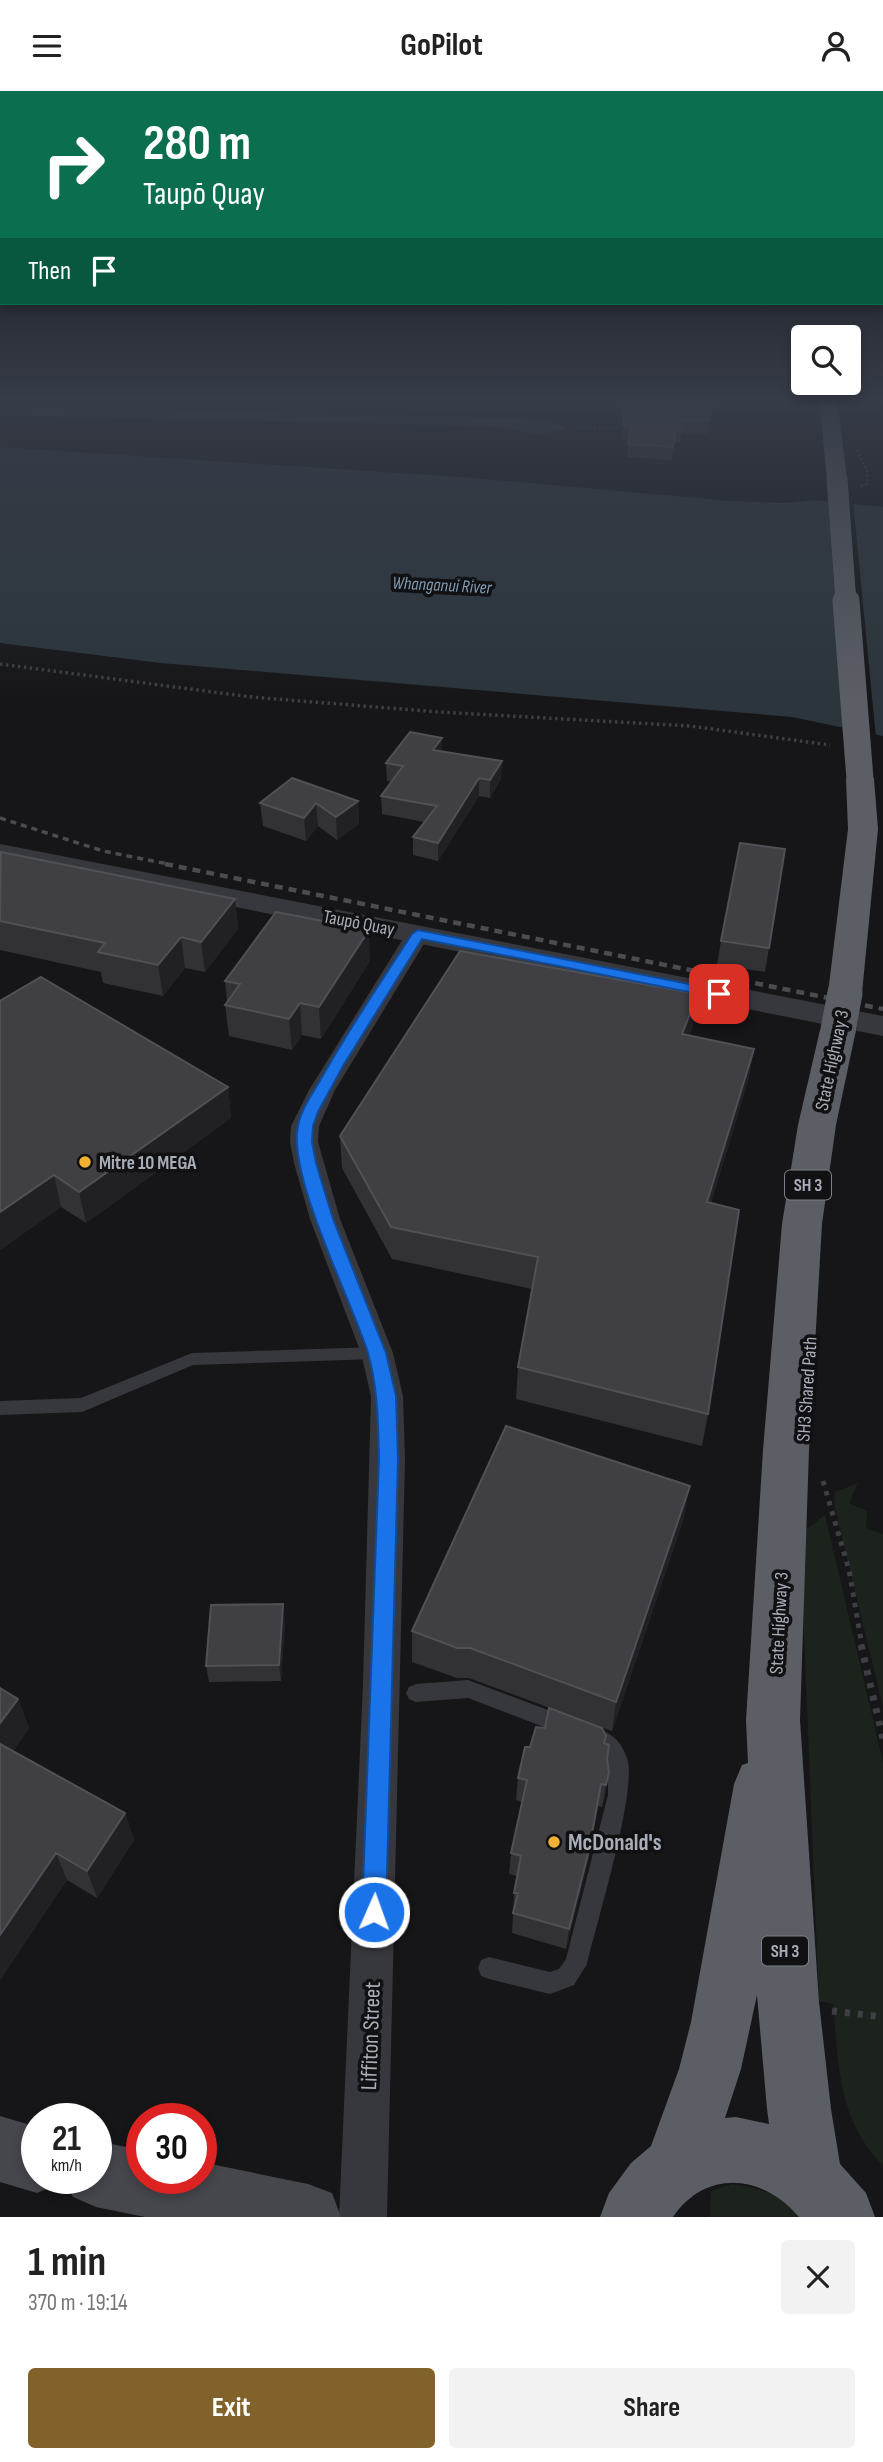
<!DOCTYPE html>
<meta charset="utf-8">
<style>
:root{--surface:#fff;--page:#f2f2f2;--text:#222;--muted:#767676;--accent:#80622a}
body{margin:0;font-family:"Sofia Sans Condensed",sans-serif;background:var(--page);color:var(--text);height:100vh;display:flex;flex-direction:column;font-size:26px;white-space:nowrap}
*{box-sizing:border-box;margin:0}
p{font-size:23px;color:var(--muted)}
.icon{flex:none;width:38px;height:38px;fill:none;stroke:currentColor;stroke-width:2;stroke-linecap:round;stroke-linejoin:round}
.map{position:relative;height:2126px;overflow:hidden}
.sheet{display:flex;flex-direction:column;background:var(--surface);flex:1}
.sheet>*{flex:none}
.top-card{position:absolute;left:0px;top:0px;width:884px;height:214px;box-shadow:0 4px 10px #0003;background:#0b6e4f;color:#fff;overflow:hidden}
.buttons{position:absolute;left:791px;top:234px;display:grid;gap:14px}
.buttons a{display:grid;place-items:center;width:70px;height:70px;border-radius:7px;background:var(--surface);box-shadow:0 4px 10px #0003;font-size:35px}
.speed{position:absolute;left:21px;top:2012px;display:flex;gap:14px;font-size:35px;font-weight:700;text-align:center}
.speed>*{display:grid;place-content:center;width:91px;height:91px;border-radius:50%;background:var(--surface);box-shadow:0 4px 10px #0003;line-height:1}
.speed small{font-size:18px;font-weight:400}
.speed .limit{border:10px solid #d22;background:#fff;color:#111}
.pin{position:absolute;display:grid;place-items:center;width:60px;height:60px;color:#fff;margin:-30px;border-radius:14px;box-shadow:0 4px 10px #0006}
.me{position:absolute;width:77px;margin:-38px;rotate:2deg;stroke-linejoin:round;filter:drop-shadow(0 0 5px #0008)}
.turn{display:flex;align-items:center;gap:24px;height:147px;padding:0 28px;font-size:32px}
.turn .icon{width:91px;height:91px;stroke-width:2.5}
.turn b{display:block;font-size:49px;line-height:60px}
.then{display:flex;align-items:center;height:66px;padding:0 28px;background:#0003;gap:14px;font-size:26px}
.round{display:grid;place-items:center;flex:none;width:74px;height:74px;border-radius:7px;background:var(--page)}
.summary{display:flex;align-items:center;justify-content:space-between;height:119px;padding:0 28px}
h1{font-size:42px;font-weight:700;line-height:52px}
.button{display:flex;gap:14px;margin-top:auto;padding:14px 28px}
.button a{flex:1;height:80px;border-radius:7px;background:var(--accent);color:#fff;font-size:28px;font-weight:700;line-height:80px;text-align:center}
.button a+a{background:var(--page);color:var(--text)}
header{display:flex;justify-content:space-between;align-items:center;height:91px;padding:0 28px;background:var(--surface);font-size:32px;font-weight:700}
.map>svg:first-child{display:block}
</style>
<header><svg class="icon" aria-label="menu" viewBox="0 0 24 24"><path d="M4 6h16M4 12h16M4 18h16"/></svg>GoPilot<svg class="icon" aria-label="person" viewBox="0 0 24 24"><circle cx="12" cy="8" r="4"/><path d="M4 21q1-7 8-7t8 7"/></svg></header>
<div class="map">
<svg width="883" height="2126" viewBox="0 0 883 2126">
<rect width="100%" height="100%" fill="#161618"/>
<path fill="#1c231d" d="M 858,1392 L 849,1412 L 867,1420 L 866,1437 L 883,1443 L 883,1616 L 834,1413 L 835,1401 Z
M 825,1424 L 883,1671 L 883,2075 C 837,2027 839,1975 833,1913 L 819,1910 L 800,1443 Z
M 732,2093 C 761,2097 783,2104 804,2126 L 710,2126 L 711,2100 Z"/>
<path fill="#2c353c" d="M 0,356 L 475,387 L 730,410 L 786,412 L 813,409 L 883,416 L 883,645 L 792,626 L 161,572 L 0,552 Z"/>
<path fill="#161618" d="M 828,407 L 853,409 L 876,647 L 844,641 Z"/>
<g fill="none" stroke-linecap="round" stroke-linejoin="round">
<path stroke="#3d3f44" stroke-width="2.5" stroke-dasharray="2 2.5" stroke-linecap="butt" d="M 576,336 L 620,337 L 625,328
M 857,359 L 867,380 L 867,393 L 861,395"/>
<path stroke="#3d3f44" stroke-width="3.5" stroke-dasharray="2.5 3.5" stroke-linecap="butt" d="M 0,573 L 251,606 L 439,621 L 690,635 L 830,654"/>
<path stroke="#3d3f44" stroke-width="5" stroke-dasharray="4.5 6" stroke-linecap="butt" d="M 823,1390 L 849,1479 L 862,1555"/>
<path stroke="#3d3f44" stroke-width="7" stroke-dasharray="5 8" stroke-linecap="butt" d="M 861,1554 L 883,1648
M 832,1920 L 883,1926"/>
<path fill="#37383d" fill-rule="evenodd" d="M 377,1256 L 383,1258 L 385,1262 L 383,1266 L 377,1268 L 193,1274 L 82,1321 L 0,1324 L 0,1310 L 81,1307 L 192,1262 Z
M 468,1589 L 569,1627 L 572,1634 L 569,1641 L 562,1643 L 468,1607 L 416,1611 L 409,1608 L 406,1602 L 409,1596 L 416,1593 Z
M 588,1634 C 608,1641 619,1645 627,1667 C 638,1698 596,1834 587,1873 L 574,1894 L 550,1903 L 489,1888 L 481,1885 L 478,1877 L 481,1869 L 489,1866 L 550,1881 L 559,1878 L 566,1868 L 608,1704 L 608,1672 L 600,1658 L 581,1650 L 578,1643 L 581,1636 Z"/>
<path fill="#37383d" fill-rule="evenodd" d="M 0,316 L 545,328 L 565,336 L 563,339 L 538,343 L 494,335 L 0,324 Z
M 418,836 L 426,838 L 430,843 L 335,999 L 319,1035 L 318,1051 L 340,1128 L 393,1262 L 403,1305 L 405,1368 L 387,2126 L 339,2126 L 363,1593 L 371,1305 L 361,1262 L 310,1128 L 294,1072 L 290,1051 L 291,1035 L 309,999 L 406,843 L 410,838 Z"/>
<path fill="#37383d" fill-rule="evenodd" d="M 0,753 L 883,925 L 883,945 L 0,769 Z"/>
<path fill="#45474d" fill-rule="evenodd" d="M 0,2025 L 37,2036 L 37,2088 L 62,2088 L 60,2092 L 37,2102 L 0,2091 Z
M 96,2050 L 142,2059 L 142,2088 L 201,2088 L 201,2071 L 308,2093 L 332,2102 L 341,2126 L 145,2126 L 96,2116 L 73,2106 L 65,2088 L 96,2088 Z"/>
<path fill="#5b5e65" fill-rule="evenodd" d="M 819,308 L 837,308 L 847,388 L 844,392 L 830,392 L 827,388 Z
M 860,679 L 870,682 L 874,688 L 878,738 L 862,902 L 857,909 L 845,912 L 833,909 L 828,902 L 848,738 L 846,688 L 850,682 Z
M 838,928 L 850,931 L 856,939 L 836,1034 L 822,1133 L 809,1359 L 800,1629 L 819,1911 L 831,2018 L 840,2073 L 866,2102 L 875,2126 L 799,2126 C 763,2083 706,2078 673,2126 L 600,2126 L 609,2102 L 631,2072 L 651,2055 L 679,1978 L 691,1931 L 734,1693 L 742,1674 L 748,1672 L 746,1629 L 763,1359 L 782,1133 L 798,1034 L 820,939 L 826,931 ZM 757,1904 L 767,2018 L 769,2033 L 736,2026 L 725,2027 L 741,1978 Z"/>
<path stroke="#4a4c52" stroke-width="3.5" stroke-dasharray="6 5" stroke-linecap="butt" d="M 0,727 L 103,760 L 173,774"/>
<path stroke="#4a4c52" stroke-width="4.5" stroke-dasharray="8 6" stroke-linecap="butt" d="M 165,773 L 883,918"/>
<path stroke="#5b5e65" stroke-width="21" d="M 837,388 L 846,512"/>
<path stroke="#5b5e65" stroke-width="27" d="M 846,510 L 860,688"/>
<path stroke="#5b5e65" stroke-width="35" d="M 838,939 L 845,902"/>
</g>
<path fill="#323236" d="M 622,308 L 717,308 L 708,343 L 681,342 L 680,351 L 675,351 L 671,369 L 627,366 L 629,348 L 623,348 L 622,319 Z
M 442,660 L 502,670 L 501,688 L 490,707 L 479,705 L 438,770 L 413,764 L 413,746 L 424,731 L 382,723 L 381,705 L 392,691 L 387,690 L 386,672 Z
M 358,710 L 359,733 L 337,749 L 318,735 L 306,750 L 263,735 L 260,712 Z
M 0,762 L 235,808 L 238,838 L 205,881 L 185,877 L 163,905 L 103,892 L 101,881 L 0,859 Z
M 721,850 L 769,857 L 765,881 L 717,874 Z
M 370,870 L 321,948 L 302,944 L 292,959 L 229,945 L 225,914 L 227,910 L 225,890 Z
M 0,910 L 228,996 L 231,1027 L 86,1132 L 61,1116 L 0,1159 Z
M 693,935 L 689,945 L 754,958 L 748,990 L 711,1112 L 708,1323 L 702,1355 L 516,1308 L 518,1276 L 532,1198 L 392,1168 L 342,1077 L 340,1045 Z
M 684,1427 L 612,1640 L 469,1587 L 457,1587 L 412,1571 L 412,1540 Z
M 285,1530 L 281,1590 L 209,1591 L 206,1575 Z
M 0,1597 L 18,1608 L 29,1637 L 13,1660 L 125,1722 L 134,1749 L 97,1807 L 67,1789 L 0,1889 Z
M 605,1653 L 607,1668 L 605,1704 L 602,1716 L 598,1715 L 586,1780 L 566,1858 L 512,1842 L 514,1802 L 517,1785 L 509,1783 L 511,1762 L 522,1711 L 516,1709 L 518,1687 L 530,1656 Z"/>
<path fill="#212124" d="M 715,308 L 717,308 L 708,343 L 709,330 Z
M 442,647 L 442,664 L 433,659 Z
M 502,670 L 501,688 L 490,707 L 490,689 Z
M 479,687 L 479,705 L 438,770 L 438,752 Z
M 358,710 L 359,733 L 337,749 L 336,726 Z
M 316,712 L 318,735 L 306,750 L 304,727 Z
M 235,808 L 238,838 L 205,881 L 201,851 Z
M 369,839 L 370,870 L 321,948 L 319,916 Z
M 181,846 L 185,877 L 163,905 L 158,874 Z
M 698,903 L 693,935 L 678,975 L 682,943 Z
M 300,912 L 302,944 L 292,959 L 289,928 Z
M 754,958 L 748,990 L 702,1143 L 707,1111 Z
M 228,996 L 231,1027 L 86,1132 L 79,1101 Z
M 54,1084 L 61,1116 L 0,1159 L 0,1121 Z
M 690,1395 L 684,1427 L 612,1640 L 616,1611 Z
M 283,1513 L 285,1530 L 281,1590 L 279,1574 Z
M 18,1608 L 29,1637 L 1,1676 L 0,1673 L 0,1632 Z
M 609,1681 L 605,1704 L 602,1716 L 606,1694 Z
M 601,1693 L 586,1780 L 566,1858 L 569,1838 Z
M 125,1722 L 134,1749 L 97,1807 L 87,1780 Z
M 56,1762 L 67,1789 L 0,1889 L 0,1844 Z"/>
<path fill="#3f3f44" stroke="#4f5156" stroke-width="2" d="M 623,308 L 715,308 L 709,330 L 680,329 L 682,338 L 676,338 L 673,356 L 628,353 L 632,335 L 624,335 Z
M 410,641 L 442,647 L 433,659 L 502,670 L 490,689 L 479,687 L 438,752 L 413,746 L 437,715 L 381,705 L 403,675 L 386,672 Z
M 292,687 L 358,710 L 336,726 L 316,712 L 304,727 L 260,712 Z
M 740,752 L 785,758 L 769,857 L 721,850 Z
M 1,761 L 235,808 L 201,851 L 181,846 L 158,874 L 98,861 L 105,852 L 0,830 Z
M 276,821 L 369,839 L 319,916 L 300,912 L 289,928 L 225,914 L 240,893 L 225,890 Z
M 460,860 L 698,903 L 682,943 L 754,958 L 707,1111 L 739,1119 L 708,1323 L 518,1276 L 538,1166 L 391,1136 L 340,1045 Z
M 41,886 L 228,996 L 79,1101 L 54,1084 L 0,1121 L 0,910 Z
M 506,1335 L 690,1395 L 616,1611 L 470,1557 L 457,1557 L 412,1540 Z
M 283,1513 L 279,1574 L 206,1575 L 211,1514 Z
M 0,1597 L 18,1608 L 0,1632 Z
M 549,1617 L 602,1637 L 606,1645 L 604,1652 L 609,1654 L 607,1668 L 609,1681 L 606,1694 L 601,1693 L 589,1759 L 569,1838 L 513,1822 L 518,1802 L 514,1802 L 521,1765 L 511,1762 L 527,1689 L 518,1687 L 525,1656 L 530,1656 L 536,1636 L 545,1637 Z
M 0,1653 L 125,1722 L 87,1780 L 56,1762 L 0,1844 Z"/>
<linearGradient id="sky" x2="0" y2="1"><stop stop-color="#0c0c0d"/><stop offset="0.51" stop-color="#363c48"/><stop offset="1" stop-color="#363c48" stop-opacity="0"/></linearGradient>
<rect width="883" height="606" fill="url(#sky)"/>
<path fill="#1a73e8" stroke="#114b97" stroke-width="2" d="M 418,839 L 719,899 L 726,903 L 719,907 L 422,848 L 343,975 L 318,1021 L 313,1035 L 312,1051 L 316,1072 L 333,1128 L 386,1262 L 396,1305 L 398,1368 L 386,1821 L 383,1829 L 374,1833 L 366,1829 L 362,1821 L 379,1368 C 378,1332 378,1297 368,1262 C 352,1210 287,1084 298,1035 C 301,1018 313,1002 321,988 C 349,938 381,891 412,843 Z"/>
<g fill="#f2b134" stroke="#111113" stroke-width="2.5">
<circle cx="85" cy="1071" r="7"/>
<circle cx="554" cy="1751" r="7"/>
</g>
<g text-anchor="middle" stroke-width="7" stroke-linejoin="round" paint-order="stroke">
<g font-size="18" font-style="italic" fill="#7f9bb3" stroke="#111113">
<text transform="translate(442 494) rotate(3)" y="6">Whanganui River</text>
</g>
<g fill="#111113" stroke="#7b7e86" stroke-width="2">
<rect x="785" y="1079.5" width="46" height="29" rx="5"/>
<rect x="762" y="1845.5" width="46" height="29" rx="5"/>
</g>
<g font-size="18" font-weight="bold" fill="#a8adb8">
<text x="808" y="1100">SH 3</text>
<text x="785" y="1866">SH 3</text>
</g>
<g font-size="19" fill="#a8adb8" stroke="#111113">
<text transform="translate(359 831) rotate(11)" y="7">Taupō Quay</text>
<text transform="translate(831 969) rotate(-78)" y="7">State Highway 3</text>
<text transform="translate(806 1298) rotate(-86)" y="7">SH3 Shared Path</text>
<text transform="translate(778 1532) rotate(-87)" y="7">State Highway 3</text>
</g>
<g font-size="19" font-weight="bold" fill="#a8adb8" stroke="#111113" text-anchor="start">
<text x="99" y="1078">Mitre 10 MEGA</text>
</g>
<g font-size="23" font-weight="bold" fill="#a8adb8" stroke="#111113" text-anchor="start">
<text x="568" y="1759">McDonald's</text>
</g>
<g font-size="23" fill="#a8adb8" stroke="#111113">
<text transform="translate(370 1945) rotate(-88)" y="8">Liffiton Street</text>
</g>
</g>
</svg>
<div class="buttons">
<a><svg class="icon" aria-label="search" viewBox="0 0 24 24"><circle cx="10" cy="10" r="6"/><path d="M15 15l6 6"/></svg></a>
</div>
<div class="speed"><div>21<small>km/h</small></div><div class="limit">30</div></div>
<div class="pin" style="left:719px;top:903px;background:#d93025"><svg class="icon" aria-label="arrive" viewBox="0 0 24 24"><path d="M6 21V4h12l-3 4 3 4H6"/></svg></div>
<svg class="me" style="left:374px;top:1821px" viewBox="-20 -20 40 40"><circle r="17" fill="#1a73e8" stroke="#fff" stroke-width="3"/><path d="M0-11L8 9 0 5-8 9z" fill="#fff"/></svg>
<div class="top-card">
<div class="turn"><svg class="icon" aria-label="right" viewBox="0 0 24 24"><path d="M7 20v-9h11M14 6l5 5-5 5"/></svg><div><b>280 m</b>Taupō Quay</div></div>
<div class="then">Then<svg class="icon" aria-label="arrive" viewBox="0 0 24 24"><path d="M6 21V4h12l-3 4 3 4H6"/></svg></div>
</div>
</div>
<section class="sheet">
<div class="summary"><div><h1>1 min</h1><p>370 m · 19:14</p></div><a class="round"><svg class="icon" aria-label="close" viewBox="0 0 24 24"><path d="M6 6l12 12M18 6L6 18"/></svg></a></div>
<div class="button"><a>Exit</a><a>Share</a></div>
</section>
